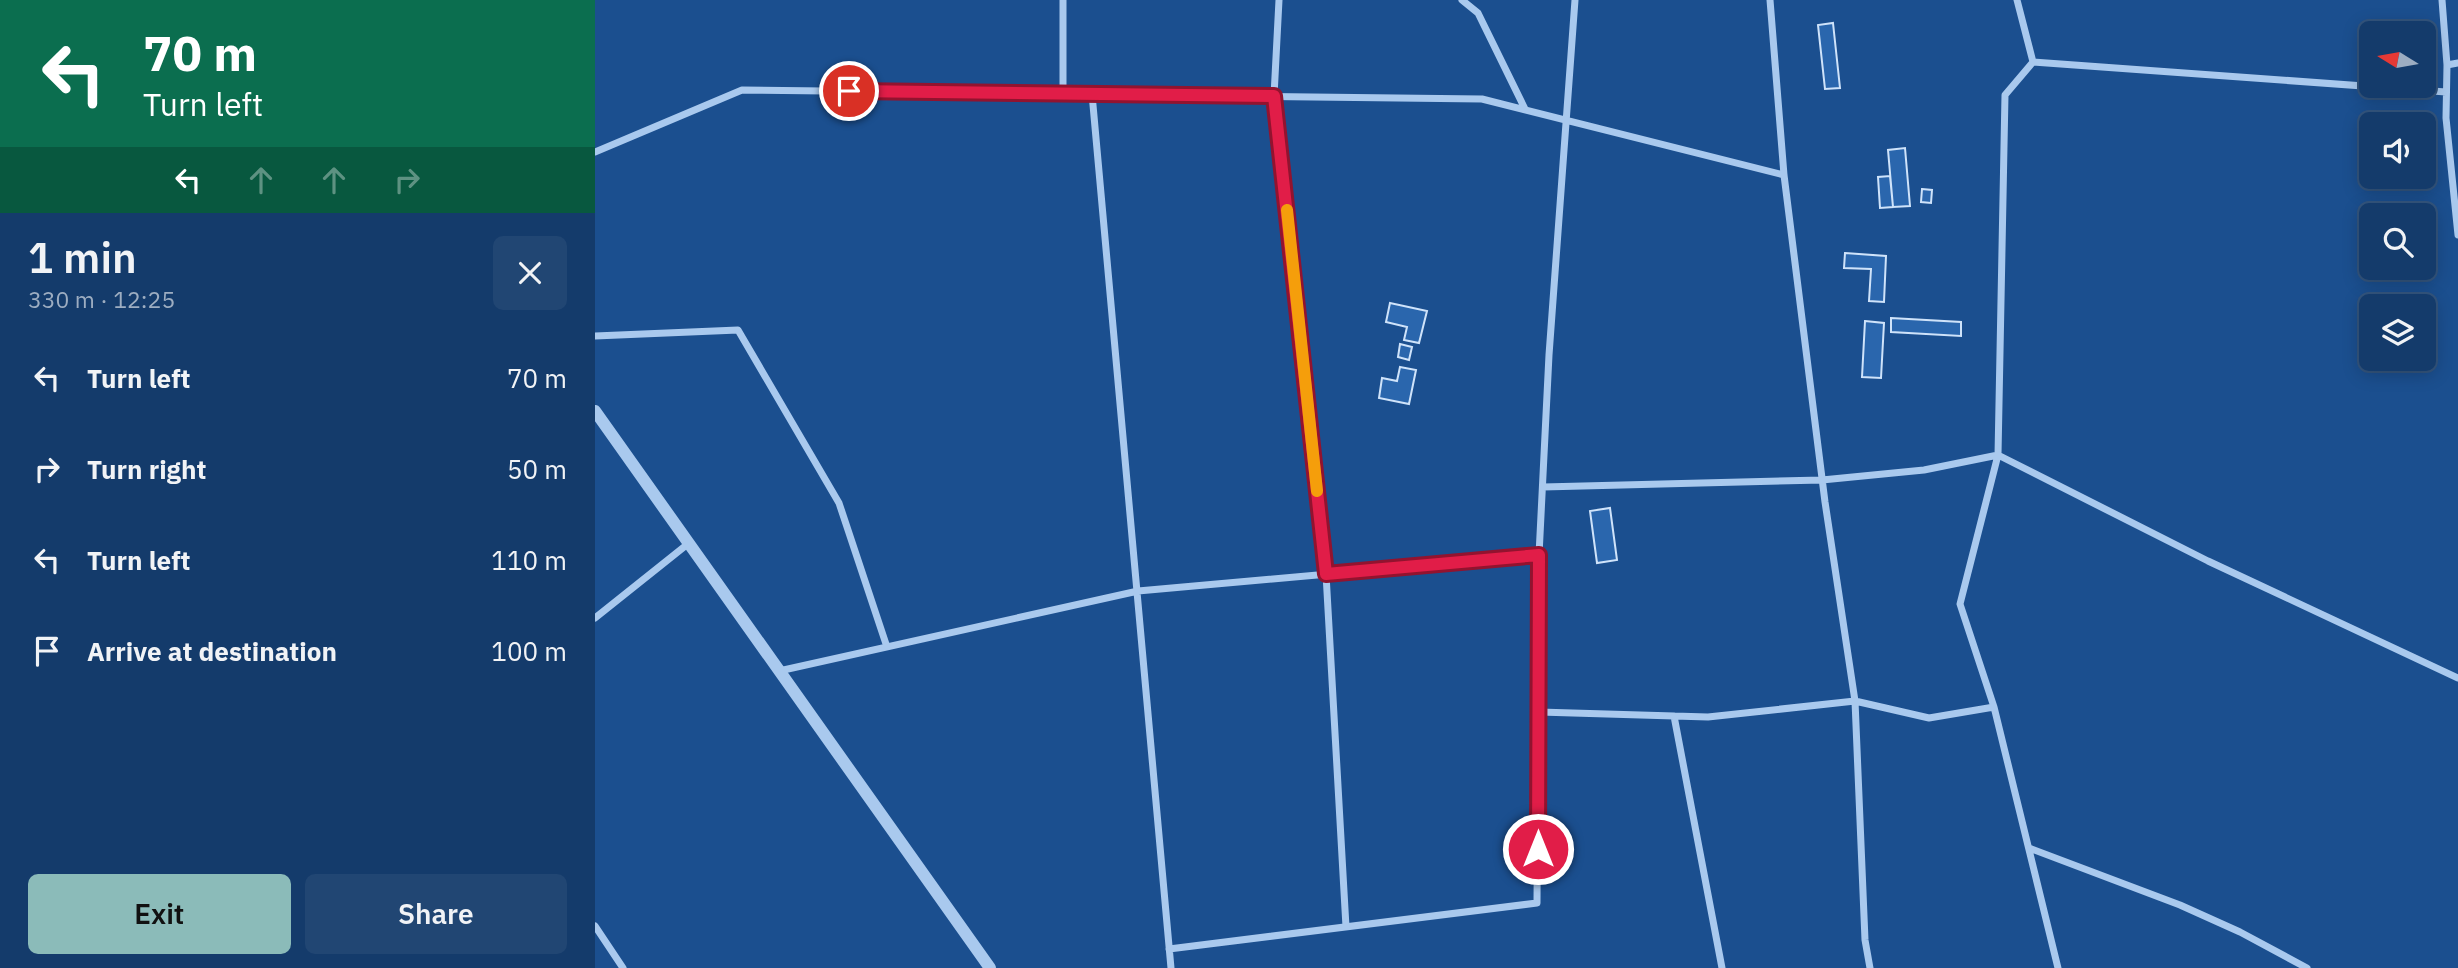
<!DOCTYPE html>
<meta charset="utf-8">
<style>
:root{--surface:#143b6b;--page:#214673;--text:#f1f3f6;--muted:#9dadc1;--line:#33557e;--accent:#8bbbb9}
body{margin:0;font-family:"IBM Plex Sans",sans-serif;background:var(--page);color:var(--text);height:100vh;display:flex;flex-direction:column;font-size:26px;white-space:nowrap}
*{box-sizing:border-box;margin:0}
p{font-size:23px;color:var(--muted)}
.icon{flex:none;width:38px;height:38px;fill:none;stroke:currentColor;stroke-width:2;stroke-linecap:round;stroke-linejoin:round}
.map{position:relative;flex:1;overflow:hidden}
.side{display:flex;flex-direction:column;background:var(--surface);width:595px}
.side>*{flex:none}
.hud{background:#0b6e4f;color:#fff;overflow:hidden}
.needle{width:46px;rotate:281deg}
.controls{position:absolute;left:1764px;top:21px;display:grid;gap:14px}
.controls a{display:grid;place-items:center;width:77px;height:77px;border-radius:10px;background:var(--surface);box-shadow:0 4px 18px #0003,0 0 0 2px var(--line);font-size:35px}
.pin{position:absolute;display:grid;place-items:center;width:60px;height:60px;color:#fff;margin:-30px;border:4px solid #fff;border-radius:50%;box-shadow:0 2px 7px #0007}
.me{position:absolute;width:77px;margin:-38px;rotate:0deg;stroke-linejoin:round;filter:drop-shadow(0 0 5px #0008)}
.turn{display:flex;align-items:center;gap:24px;height:147px;padding:0 28px;font-size:32px}
.turn .icon{width:91px;height:91px;stroke-width:2.5}
.turn b{display:block;font-size:49px;line-height:60px}
.lanes{display:flex;align-items:center;height:66px;padding:0 28px;background:#0003;justify-content:center;gap:35px;direction:ltr}
.lanes .off{opacity:.35}
.round{display:grid;place-items:center;flex:none;width:74px;height:74px;border-radius:10px;background:var(--page)}
.summary{display:flex;align-items:center;justify-content:space-between;height:119px;padding:0 28px}
h1{font-size:42px;font-weight:600;line-height:52px}
.action{display:flex;gap:14px;margin-top:auto;padding:14px 28px}
.action a{flex:1;height:80px;border-radius:10px;background:var(--accent);color:#111;font-size:28px;font-weight:600;line-height:80px;text-align:center}
.action a+a{background:var(--page);color:var(--text)}
ul{padding:0;list-style:none}
li{display:flex;align-items:center;gap:21px;height:91px;padding:0 28px}
li div{flex:1}
li b{display:block;font-size:26px}
li em{font-style:normal}
main{display:flex;flex:1;min-height:0}
.map>svg:first-child{display:block}
</style>
<main>
<section class="side">
<div class="hud">
<div class="turn"><svg class="icon" aria-label="left" viewBox="0 0 24 24"><path d="M17 20v-9H6M10 6l-5 5 5 5"/></svg><div><b>70 m</b>Turn left</div></div>
<div class="lanes"><svg class="icon" aria-label="left" viewBox="0 0 24 24"><path d="M17 20v-9H6M10 6l-5 5 5 5"/></svg><svg class="icon off" aria-label="ahead" viewBox="0 0 24 24"><path d="M12 20V5M6 11l6-6 6 6"/></svg><svg class="icon off" aria-label="ahead" viewBox="0 0 24 24"><path d="M12 20V5M6 11l6-6 6 6"/></svg><svg class="icon off" aria-label="right" viewBox="0 0 24 24"><path d="M7 20v-9h11M14 6l5 5-5 5"/></svg></div>
</div>
<div class="summary"><div><h1>1 min</h1><p>330 m · 12:25</p></div><a class="round"><svg class="icon" aria-label="close" viewBox="0 0 24 24"><path d="M6 6l12 12M18 6L6 18"/></svg></a></div>
<ul>
<li><svg class="icon" aria-label="left" viewBox="0 0 24 24"><path d="M17 20v-9H6M10 6l-5 5 5 5"/></svg><div><b>Turn left</b></div><em>70 m</em></li>
<li><svg class="icon" aria-label="right" viewBox="0 0 24 24"><path d="M7 20v-9h11M14 6l5 5-5 5"/></svg><div><b>Turn right</b></div><em>50 m</em></li>
<li><svg class="icon" aria-label="left" viewBox="0 0 24 24"><path d="M17 20v-9H6M10 6l-5 5 5 5"/></svg><div><b>Turn left</b></div><em>110 m</em></li>
<li><svg class="icon" aria-label="arrive" viewBox="0 0 24 24"><path d="M6 21V4h12l-3 4 3 4H6"/></svg><div><b>Arrive at destination</b></div><em>100 m</em></li>
</ul>
<div class="action"><a>Exit</a><a>Share</a></div>
</section>
<div class="map">
<svg width="1863" height="968" viewBox="0 0 1863 968">
<rect width="100%" height="100%" fill="#1b4f8f"/>
<path fill="#2a66ad" stroke="#cfe3fa" stroke-width="2" d="M 1238,23 L 1245,88 L 1230,89 L 1223,25 Z
M 1310,148 L 1315,206 L 1298,207 L 1293,150 Z
M 1295,176 L 1298,207 L 1285,208 L 1283,177 Z
M 1327,189 L 1337,190 L 1336,203 L 1326,202 Z
M 1250,253 L 1291,256 L 1289,302 L 1274,301 L 1276,269 L 1249,268 Z
M 795,303 L 832,311 L 824,343 L 809,340 L 812,327 L 791,322 Z
M 1296,318 L 1366,322 L 1366,336 L 1296,332 Z
M 1270,321 L 1289,323 L 1286,378 L 1267,377 Z
M 805,344 L 817,347 L 814,360 L 803,357 Z
M 805,367 L 821,370 L 814,404 L 784,398 L 787,378 L 802,381 Z
M 1015,508 L 1022,560 L 1002,563 L 995,511 Z"/>
<g fill="none" stroke-linecap="round" stroke-linejoin="round">
<path stroke="#a9c9ee" stroke-width="7" d="M 468,0 L 468,94
M 684,0 L 679,96 L 731,574 L 751,927
M 867,0 L 883,13 L 930,109
M 1175,0 L 1189,175 L 1230,502 L 1260,701 L 1270,940 L 1275,968
M 1422,0 L 1438,62 L 1410,95 L 1403,455 L 1365,604 L 1399,707 L 1463,968
M 1847,0 L 1852,65 L 1851,118 L 1863,235
M 1438,62 L 1851,92
M 1852,65 L 1863,63
M 497,94 L 576,968
M 0,152 L 147,90 L 887,99 L 1189,175
M 0,336 L 143,330 L 244,503 L 292,647
M 948,487 L 1227,480 L 1329,470 L 1403,455 L 1613,561 L 1863,678
M 0,618 L 94,543
M 184,671 L 543,591 L 944,555
M 944,712 L 1113,717 L 1260,701 L 1334,718 L 1399,707
M 1079,716 L 1127,968
M 1434,848 L 1585,905 L 1645,932 L 1712,968
M 0,926 L 28,968
M 574,949 L 942,903 L 944,555 L 954,355 L 980,0"/>
<path stroke="#a9c9ee" stroke-width="12" d="M 0,411 L 395,968"/>
</g>
<g fill="none" stroke-linecap="round" stroke-linejoin="round">
<g stroke="#92132f" stroke-width="18">
<path id="route" d="M 254,91 L 679,96 L 731,574 L 944,555 L 943,849"/>
</g>
<use href="#route" stroke="#e11d48" stroke-width="12"/>
<path stroke="#f59e0b" stroke-width="12" d="M 692,210 L 722,491"/>
</g>
</svg>
<div class="controls">
<a><svg class="needle" viewBox="-14 -14 28 28"><path d="M0-13l5 13h-10z" fill="#e53935"/><path d="M0 13l5-13h-10z" fill="#9dadc1"/></svg></a>
<a><svg class="icon" aria-label="sound" viewBox="0 0 24 24"><path d="M4 9h4l5-4v14l-5-4H4zM17 9q2 3 0 6"/></svg></a>
<a><svg class="icon" aria-label="search" viewBox="0 0 24 24"><circle cx="10" cy="10" r="6"/><path d="M15 15l6 6"/></svg></a>
<a><svg class="icon" aria-label="layers" viewBox="0 0 24 24"><path d="M12 4l9 5-9 5-9-5zM3 14l9 5 9-5"/></svg></a>
</div>
<div class="pin" style="left:254px;top:91px;background:#d93025"><svg class="icon" aria-label="arrive" viewBox="0 0 24 24"><path d="M6 21V4h12l-3 4 3 4H6"/></svg></div>
<svg class="me" style="left:943px;top:849px" viewBox="-20 -20 40 40"><circle r="17" fill="#e11d48" stroke="#fff" stroke-width="3"/><path d="M0-11L8 9 0 5-8 9z" fill="#fff"/></svg>
</div>
</main>
